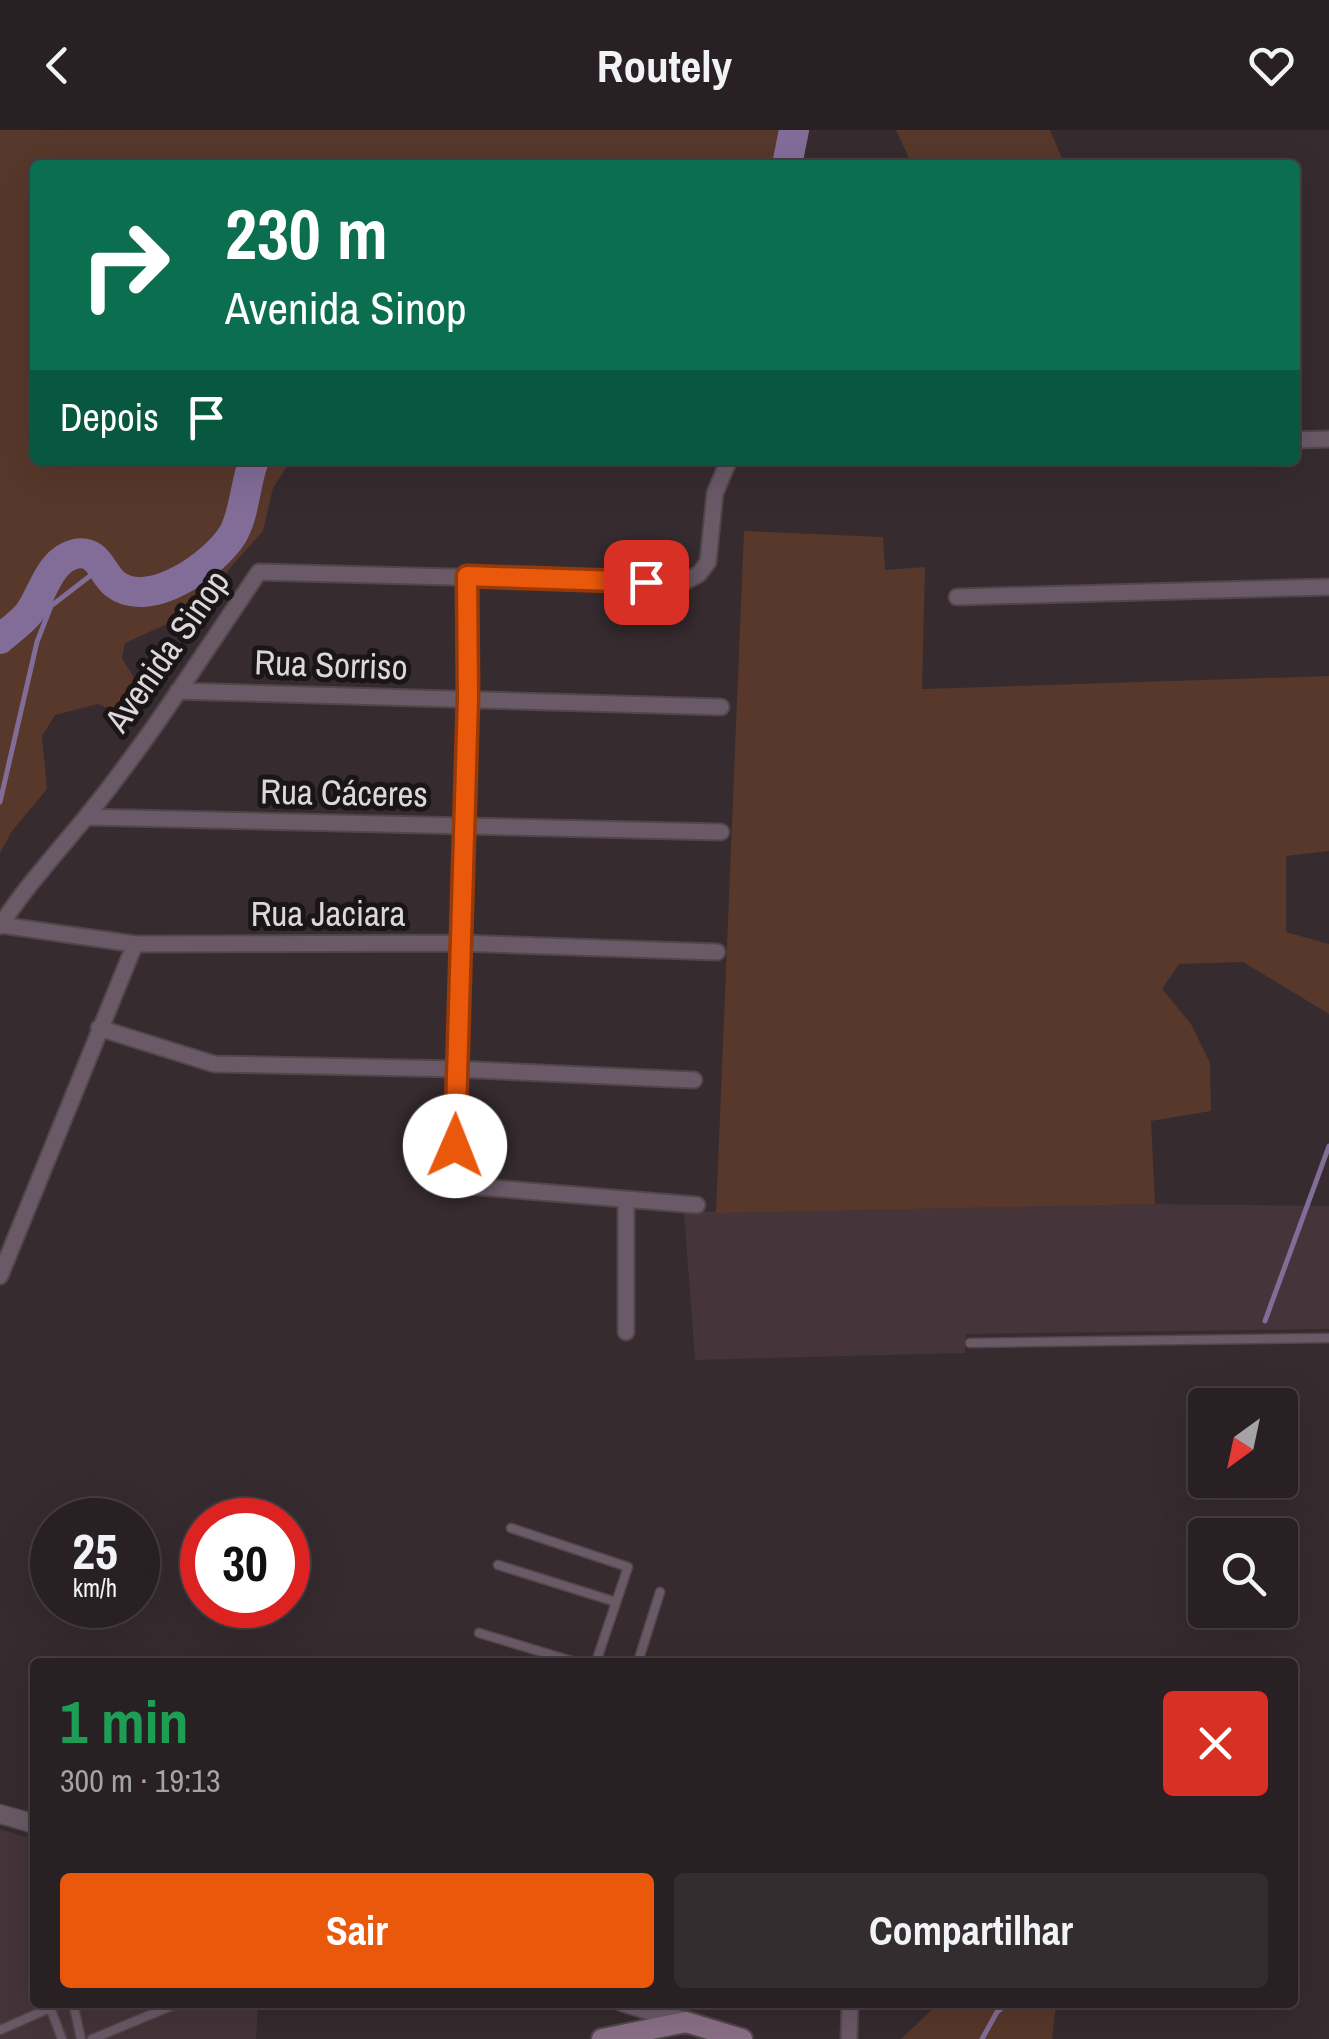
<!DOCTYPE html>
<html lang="pt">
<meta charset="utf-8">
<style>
:root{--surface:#282023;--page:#342d30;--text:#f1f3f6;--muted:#a5a3a6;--line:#443e41;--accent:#ea580c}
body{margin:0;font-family:"Archivo Narrow",sans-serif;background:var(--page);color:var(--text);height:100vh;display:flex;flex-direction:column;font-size:38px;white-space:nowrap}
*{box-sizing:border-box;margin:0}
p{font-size:32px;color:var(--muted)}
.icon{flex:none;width:55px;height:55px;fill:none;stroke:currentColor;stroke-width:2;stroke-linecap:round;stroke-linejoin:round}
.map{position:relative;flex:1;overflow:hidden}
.drawer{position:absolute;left:30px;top:1528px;width:1268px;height:350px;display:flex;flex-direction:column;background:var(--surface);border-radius:10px;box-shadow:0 10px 40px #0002,0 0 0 2px var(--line)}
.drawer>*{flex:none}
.guide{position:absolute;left:30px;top:30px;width:1270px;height:305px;border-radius:10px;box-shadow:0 10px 40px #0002,0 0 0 2px var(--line);background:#0b6e4f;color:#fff;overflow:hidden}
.needle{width:65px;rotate:213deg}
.controls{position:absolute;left:1188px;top:1258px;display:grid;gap:20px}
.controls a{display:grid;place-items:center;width:110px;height:110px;border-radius:10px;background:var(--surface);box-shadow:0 10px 40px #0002,0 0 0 2px var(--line);font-size:50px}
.speed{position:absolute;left:30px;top:1368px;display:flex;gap:20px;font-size:50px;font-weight:700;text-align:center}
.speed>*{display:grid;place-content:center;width:130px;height:130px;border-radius:50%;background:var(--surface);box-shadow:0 10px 40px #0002,0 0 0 2px var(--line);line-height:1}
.speed small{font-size:25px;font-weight:400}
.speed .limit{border:15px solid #d22;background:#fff;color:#111}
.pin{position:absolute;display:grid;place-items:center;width:85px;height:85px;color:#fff;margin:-42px;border-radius:20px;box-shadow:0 5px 15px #0006}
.me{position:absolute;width:110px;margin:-55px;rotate:1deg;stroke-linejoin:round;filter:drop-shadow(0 0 8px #0008)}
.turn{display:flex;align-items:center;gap:35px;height:210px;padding:0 30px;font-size:45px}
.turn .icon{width:130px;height:130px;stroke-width:2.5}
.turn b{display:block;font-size:70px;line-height:85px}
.then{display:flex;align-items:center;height:95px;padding:0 30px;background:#0003;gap:20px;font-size:38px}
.round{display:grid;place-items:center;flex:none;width:105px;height:105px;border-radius:10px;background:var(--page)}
.head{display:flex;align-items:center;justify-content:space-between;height:170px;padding:0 30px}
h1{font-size:60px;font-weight:700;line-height:75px;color:#1e9e55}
.action{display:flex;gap:20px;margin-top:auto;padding:20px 30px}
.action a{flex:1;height:115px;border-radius:10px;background:var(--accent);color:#fff;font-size:40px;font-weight:700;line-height:115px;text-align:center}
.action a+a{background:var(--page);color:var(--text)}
header{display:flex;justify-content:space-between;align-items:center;height:130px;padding:0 30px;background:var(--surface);font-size:45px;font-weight:700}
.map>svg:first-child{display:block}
</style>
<header><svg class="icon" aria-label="back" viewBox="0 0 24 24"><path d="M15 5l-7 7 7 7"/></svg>Routely<svg class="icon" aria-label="heart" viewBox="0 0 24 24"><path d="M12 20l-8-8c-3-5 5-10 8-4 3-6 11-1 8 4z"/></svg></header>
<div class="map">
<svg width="1329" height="1909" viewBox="0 0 1329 1909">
<rect width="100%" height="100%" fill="#362b2f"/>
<path fill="#45343a" d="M 1155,1074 L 1329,1076 L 1329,1199 L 966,1204 L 965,1223 L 695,1230 L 684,1082 Z
M 0,1699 L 35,1710 L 35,1872 L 258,1873 L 256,1909 L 0,1909 Z"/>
<path fill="#57382a" d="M 0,0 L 794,0 L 787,35 L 35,35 L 35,330 L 291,330 L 273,358 L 263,401 L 229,439 L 220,458 L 209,469 L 187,474 L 175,482 L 167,494 L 125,513 L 122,528 L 137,553 L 135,574 L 123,584 L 98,574 L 55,585 L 42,606 L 47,659 L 12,701 L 0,723 Z
M 896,0 L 1050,0 L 1065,35 L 912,35 Z
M 744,401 L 883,407 L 885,440 L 925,437 L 922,559 L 1329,546 L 1329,721 L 1286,726 L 1286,802 L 1329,814 L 1329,884 L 1243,832 L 1179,834 L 1162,859 L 1191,894 L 1210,933 L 1211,981 L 1151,991 L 1155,1074 L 716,1083 Z
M 939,1873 L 1056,1873 L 1052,1909 L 901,1909 Z"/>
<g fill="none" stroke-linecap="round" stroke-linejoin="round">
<path stroke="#826d98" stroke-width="5" d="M 0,672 L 37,512 L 51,476 L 103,436
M 1265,1191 L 1329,1016
M 982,1909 L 997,1882 L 1009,1872"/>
<path stroke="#826d98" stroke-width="30" d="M 787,35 L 794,0
M 0,509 C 9,501 21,493 29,483 C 43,464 49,430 75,424 C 99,419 101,443 115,454 C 149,481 215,434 233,404 C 245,383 245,353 254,330"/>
<g stroke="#51474a" stroke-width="11">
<path id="service" d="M 970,1213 L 1329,1208
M 511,1398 L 628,1437 L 596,1532
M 498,1435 L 616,1472
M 479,1503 L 575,1532
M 638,1532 L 660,1462
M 48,1872 L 62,1909
M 73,1872 L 81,1909
M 0,1900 L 50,1878
M 92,1909 L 181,1872"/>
</g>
<g stroke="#51474a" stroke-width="19">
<path id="minor" d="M 1295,310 L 1329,309
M 467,446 L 468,569 L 455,1055 L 697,1075
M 957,467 L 1329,457
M 178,561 L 721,577
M 86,687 L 721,702
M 0,795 L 135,814 L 459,813 L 717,822
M 0,796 C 27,755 55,725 86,687 C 149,610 203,524 259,442 L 682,453 L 699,444 L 708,432 L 715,363 L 729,330
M 99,898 L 214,934 L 456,939 L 694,950
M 0,1146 L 135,814
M 626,1202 L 626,1071
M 849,1909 L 850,1872"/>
</g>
<g stroke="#51474a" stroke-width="21">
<path id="tertiary" d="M 0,1684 L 35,1694
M 622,1872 L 686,1892"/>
</g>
<g stroke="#51474a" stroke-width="24">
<path id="secondary" d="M 602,1909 L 686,1892 L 742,1909"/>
</g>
<use href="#service" stroke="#6a5967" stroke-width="8"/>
<use href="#minor" stroke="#6a5967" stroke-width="15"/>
<use href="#tertiary" stroke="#6a5967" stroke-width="18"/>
<use href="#secondary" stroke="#8b7087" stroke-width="20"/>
</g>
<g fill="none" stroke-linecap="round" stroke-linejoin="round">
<g stroke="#983908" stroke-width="25">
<path id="route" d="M 455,1016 L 468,568 L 467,446 L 646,452"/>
</g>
<use href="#route" stroke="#ea580c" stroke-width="18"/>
</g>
<g text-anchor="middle" stroke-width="10" stroke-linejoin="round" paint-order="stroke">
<g font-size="35" fill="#ded7d9" stroke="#1a1517">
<text transform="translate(167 521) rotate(-55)" y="12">Avenida Sinop</text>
<text transform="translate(331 535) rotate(2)" y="12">Rua Sorriso</text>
<text transform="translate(344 663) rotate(1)" y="12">Rua Cáceres</text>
<text x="328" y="796">Rua Jaciara</text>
</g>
</g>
</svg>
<div class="controls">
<a><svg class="needle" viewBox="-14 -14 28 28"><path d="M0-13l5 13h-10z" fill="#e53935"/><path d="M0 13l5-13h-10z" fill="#a5a3a6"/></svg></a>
<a><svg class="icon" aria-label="search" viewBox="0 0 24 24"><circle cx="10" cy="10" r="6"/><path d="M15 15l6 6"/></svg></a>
</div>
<div class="speed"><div>25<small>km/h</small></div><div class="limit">30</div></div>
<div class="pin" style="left:646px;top:452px;background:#d93025"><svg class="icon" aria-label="arrive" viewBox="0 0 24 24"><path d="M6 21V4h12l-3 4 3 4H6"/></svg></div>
<svg class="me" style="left:455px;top:1016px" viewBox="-20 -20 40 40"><circle r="19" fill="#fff"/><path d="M0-13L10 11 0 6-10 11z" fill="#ea580c"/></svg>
<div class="guide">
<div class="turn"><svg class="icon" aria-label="right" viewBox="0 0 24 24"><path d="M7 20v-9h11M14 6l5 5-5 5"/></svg><div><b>230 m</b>Avenida Sinop</div></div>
<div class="then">Depois<svg class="icon" aria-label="arrive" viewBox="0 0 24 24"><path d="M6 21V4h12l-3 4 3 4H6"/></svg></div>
</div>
<section class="drawer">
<div class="head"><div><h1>1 min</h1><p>300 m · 19:13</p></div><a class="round" style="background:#d93025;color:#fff"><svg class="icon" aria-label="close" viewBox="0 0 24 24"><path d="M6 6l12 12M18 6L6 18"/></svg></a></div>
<div class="action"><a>Sair</a><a>Compartilhar</a></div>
</section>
</div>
